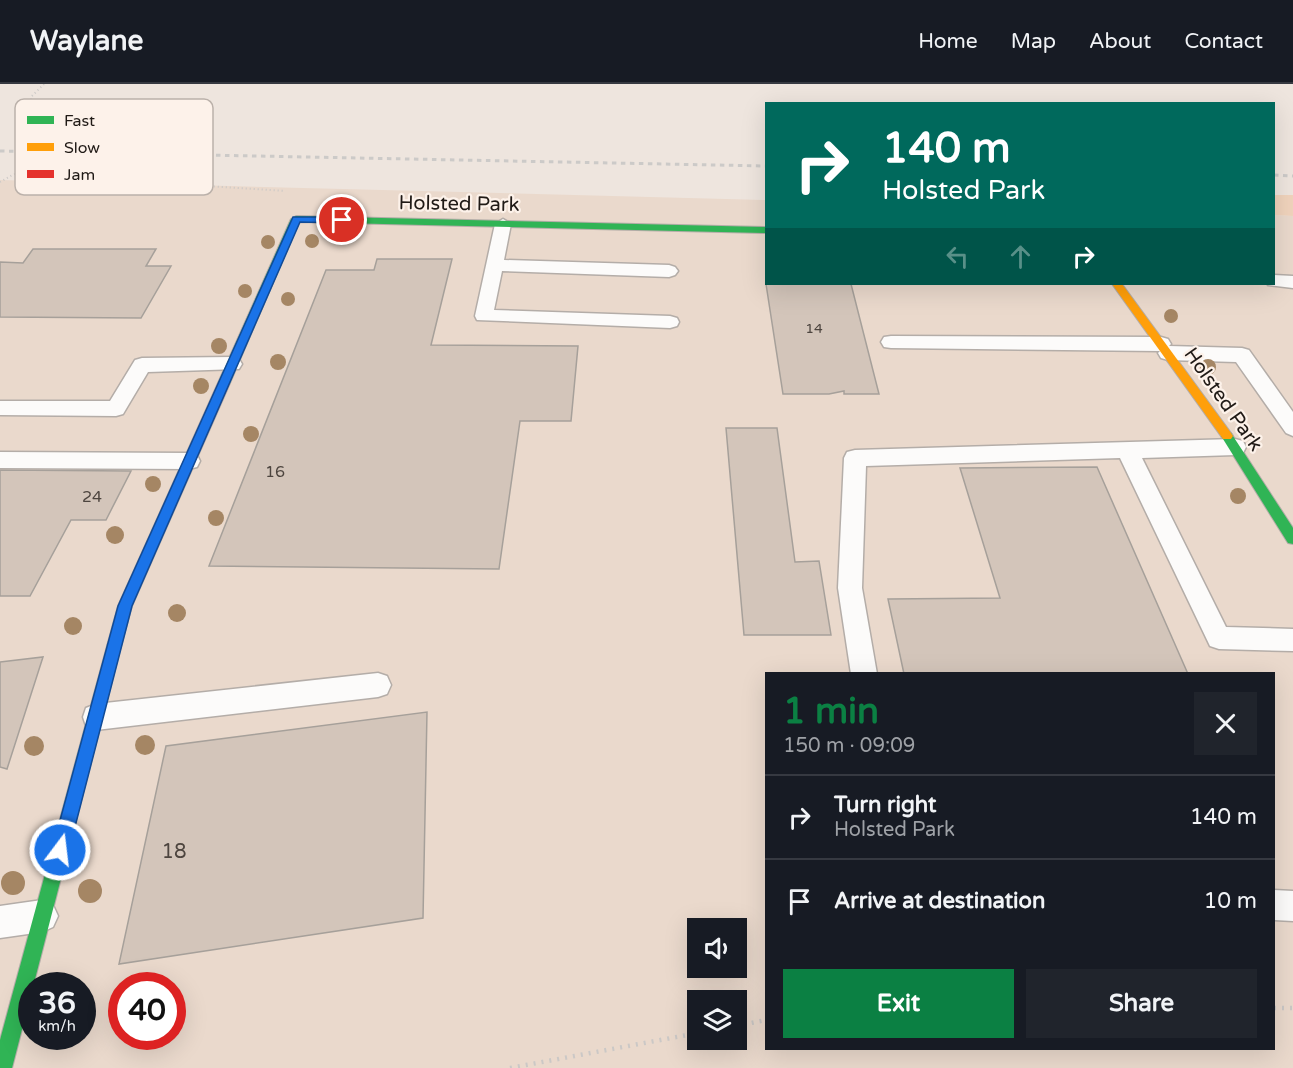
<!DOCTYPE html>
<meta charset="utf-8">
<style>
:root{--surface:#171b24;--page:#20242c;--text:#f1f3f6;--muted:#9ea1a6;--line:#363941;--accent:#0b8043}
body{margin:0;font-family:"Varela Round",sans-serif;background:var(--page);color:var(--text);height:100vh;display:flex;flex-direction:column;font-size:22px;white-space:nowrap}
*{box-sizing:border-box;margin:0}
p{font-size:20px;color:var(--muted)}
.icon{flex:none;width:33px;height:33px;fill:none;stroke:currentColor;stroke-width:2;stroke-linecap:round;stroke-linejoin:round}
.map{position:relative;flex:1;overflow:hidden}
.details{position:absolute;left:765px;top:588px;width:510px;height:378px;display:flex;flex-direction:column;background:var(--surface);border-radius:0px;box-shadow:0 6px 24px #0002}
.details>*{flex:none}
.hud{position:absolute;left:765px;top:18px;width:510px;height:183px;border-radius:0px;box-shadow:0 6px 24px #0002;background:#00695c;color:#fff;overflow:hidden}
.tools{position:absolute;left:687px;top:834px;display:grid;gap:12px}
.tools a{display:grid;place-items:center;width:60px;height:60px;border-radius:0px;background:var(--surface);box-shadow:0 6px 24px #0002;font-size:30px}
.speed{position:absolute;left:18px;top:888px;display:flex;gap:12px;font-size:30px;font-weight:700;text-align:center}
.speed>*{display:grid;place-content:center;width:78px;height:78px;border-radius:50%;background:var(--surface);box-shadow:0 6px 24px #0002;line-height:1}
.speed small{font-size:15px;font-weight:400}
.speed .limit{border:9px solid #d22;background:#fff;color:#111}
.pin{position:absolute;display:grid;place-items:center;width:51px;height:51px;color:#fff;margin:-26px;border:3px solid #fff;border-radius:50%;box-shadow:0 2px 6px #0007}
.me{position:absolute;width:66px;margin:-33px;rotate:15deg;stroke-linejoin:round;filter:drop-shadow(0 0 4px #0008)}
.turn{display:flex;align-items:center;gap:21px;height:126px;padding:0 18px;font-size:27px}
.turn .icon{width:78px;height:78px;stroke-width:2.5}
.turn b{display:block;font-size:42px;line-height:51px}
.lanes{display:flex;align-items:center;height:57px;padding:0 18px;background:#0003;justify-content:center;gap:30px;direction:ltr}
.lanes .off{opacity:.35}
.round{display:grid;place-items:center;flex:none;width:63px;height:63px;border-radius:0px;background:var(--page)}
.summary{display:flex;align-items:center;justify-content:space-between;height:102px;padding:0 18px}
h1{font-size:36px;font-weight:700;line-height:45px;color:var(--accent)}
.cta{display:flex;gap:12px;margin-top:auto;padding:12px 18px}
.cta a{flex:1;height:69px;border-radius:0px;background:var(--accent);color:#fff;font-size:24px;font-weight:700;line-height:69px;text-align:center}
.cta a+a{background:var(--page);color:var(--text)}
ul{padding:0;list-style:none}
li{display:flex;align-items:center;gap:18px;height:84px;padding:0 18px;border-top:2px solid var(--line)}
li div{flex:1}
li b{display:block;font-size:22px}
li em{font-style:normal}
header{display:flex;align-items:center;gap:36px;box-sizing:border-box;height:84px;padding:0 30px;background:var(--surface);border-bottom:2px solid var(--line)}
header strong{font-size:28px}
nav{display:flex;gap:33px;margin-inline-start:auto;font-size:21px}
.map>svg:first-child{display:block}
</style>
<header>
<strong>Waylane</strong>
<nav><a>Home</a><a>Map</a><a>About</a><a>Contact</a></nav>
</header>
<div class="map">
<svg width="1293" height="984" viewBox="0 0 1293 984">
<rect width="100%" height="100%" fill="#eee5de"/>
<path fill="#ead9cc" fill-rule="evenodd" d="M 0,96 L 766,116 L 766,200 L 1274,200 L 1274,131 L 1293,132 L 1293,984 L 0,984 ZM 766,590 L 1274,590 L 1274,964 L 766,964 ZM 698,844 L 736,844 L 736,884 L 698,884 ZM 32,902 L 82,902 L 82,952 L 32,952 ZM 122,902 L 172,902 L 172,952 L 122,952 ZM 698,916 L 736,916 L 736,956 L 698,956 Z"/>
<path fill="#f0d3bc" d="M 1274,111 L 1293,111 L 1293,132 L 1274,131 Z"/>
<path fill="#d3c5ba" stroke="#a6a09a" stroke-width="1.5" d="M 33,165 L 156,165 L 146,182 L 171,182 L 141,234 L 0,233 L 0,178 L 23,179 Z
M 377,175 L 452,175 L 431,261 L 578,262 L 571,337 L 520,337 L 499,485 L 209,482 L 326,186 L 374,186 Z
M 766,200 L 851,200 L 879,310 L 844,310 L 844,307 L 829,310 L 783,310 Z
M 726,344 L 777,344 L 795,478 L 819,477 L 831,551 L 744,551 Z
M 1097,383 L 1188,590 L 904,590 L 888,515 L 1000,514 L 960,384 Z
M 0,386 L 131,387 L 106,436 L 71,436 L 30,512 L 0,512 Z
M 43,573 L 7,685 L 0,683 L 0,578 Z
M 427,628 L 423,834 L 119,880 L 166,662 Z"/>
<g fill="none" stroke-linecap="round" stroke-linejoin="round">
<g stroke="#b4ada8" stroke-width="3">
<path id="lane" d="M 503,135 L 511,140 L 504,176 L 669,181 L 675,183 L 678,187 L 675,191 L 669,193 L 502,187 L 494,226 L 670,232 L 677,234 L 679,238 L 677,242 L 670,244 L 477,236 L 475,232 L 495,140 Z
M 1274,191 L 1293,192 L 1293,204 L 1268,201 L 1274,200 Z
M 891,252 L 1161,253 L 1168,255 L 1171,260 L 1169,262 L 1242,264 L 1249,266 L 1293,328 L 1293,352 L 1286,349 L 1236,278 L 1168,276 L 1161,274 L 1158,269 L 1160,267 L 891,264 L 884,263 L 881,258 L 884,253 Z
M 232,273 L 239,275 L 242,280 L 239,285 L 148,288 L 123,330 L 116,332 L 0,331 L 0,317 L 110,317 L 135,276 L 142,274 Z
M 1235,355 L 1243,357 L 1246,363 L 1243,369 L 1235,371 L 1142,374 L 1226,543 L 1293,545 L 1293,567 L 1219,565 L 1210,562 L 1120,374 L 866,382 L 862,504 L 877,590 L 851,590 L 838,504 L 844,374 L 847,368 L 855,366 Z
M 0,368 L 189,369 L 197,371 L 200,377 L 197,383 L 189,385 L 0,384 Z
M 378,589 L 387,592 L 391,601 L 387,610 L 378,613 L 96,646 L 86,642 L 83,633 L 86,624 L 96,620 Z
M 1274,806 L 1293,807 L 1293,837 L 1274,836 Z
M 42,816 L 53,821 L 58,832 L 53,843 L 42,848 L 0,854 L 0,822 Z"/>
</g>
<g stroke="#b4ada8" stroke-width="2">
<path id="fast" d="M 296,132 L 766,143 L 766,149 L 299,138 L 230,299 L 224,303 L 220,302 L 218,299 L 291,135 Z
M 1227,348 L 1231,349 L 1293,444 L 1293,460 L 1288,459 L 1223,355 L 1221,352 Z
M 114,556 L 119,557 L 121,562 L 12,984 L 0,984 L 0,956 L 107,562 L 109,557 Z"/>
</g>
<g stroke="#b4ada8" stroke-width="2">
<path id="slow" d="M 1112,200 L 1122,200 L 1231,349 L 1233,352 L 1231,355 L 1223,355 Z"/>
</g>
<g stroke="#b4ada8" stroke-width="2">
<path id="jam" d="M 224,295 L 230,299 L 132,522 L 121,562 L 119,567 L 114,568 L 109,567 L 107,562 L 118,522 L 218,299 Z"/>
</g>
<path stroke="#cbc8c6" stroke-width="2" stroke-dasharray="1 3" stroke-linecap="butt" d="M 44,0 L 31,13 L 31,23 L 51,42 L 53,49 L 14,90 L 285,107
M 0,98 L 14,90"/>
<path stroke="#cbc8c6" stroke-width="4.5" stroke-dasharray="2 6" stroke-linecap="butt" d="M 1274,924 L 1293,924
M 736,942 L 766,936
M 510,984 L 698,949"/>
<use href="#lane" fill="#fcfbfa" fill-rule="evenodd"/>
<use href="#fast" fill="#30b455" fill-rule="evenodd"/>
<use href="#slow" fill="#ff9f0a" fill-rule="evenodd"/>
<use href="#jam" fill="#e5322d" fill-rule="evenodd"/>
<path stroke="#cccac8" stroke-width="3" stroke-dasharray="4.5 4.5" stroke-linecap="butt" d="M 0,67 L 766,82
M 1274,91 L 1293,92"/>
</g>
<g fill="#a58664">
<circle cx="330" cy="147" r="6"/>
<circle cx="312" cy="157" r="7"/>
<circle cx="268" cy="158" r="7"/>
<circle cx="245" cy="207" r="7"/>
<circle cx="288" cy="215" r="7"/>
<circle cx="1171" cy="232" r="7"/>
<circle cx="219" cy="262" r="8"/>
<circle cx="278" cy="278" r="8"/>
<circle cx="1208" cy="283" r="8"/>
<circle cx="201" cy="302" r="8"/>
<circle cx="251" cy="350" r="8"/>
<circle cx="153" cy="400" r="8"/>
<circle cx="1238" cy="412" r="8"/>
<circle cx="216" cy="434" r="8"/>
<circle cx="115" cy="451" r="9"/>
<circle cx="177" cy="529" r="9"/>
<circle cx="73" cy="542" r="9"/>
<circle cx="145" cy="661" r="10"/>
<circle cx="34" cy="662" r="10"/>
<circle cx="13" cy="799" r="12"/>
<circle cx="90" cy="807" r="12"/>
</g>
<path fill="#1a73e8" stroke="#114b97" stroke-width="1.5" d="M 293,133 L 342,133 L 347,136 L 342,139 L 300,138 L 132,522 L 69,766 L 66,772 L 60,774 L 54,772 L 52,766 L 118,522 Z"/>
<g text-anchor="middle" stroke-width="4.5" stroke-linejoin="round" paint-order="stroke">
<g font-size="14" fill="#4d453f">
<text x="814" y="249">14</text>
</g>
<g font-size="16" fill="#4d453f">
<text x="275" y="393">16</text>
<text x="92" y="418">24</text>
</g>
<g font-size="20" fill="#201a16" stroke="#fdf2ea">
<text transform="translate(459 119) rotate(1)" y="7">Holsted Park</text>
<text transform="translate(1224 315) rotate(55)" y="7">Holsted Park</text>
</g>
<g font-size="20" fill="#4d453f">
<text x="174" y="774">18</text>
</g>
</g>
<rect x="15" y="15" width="198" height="96" rx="9" fill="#fdf2ea" stroke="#bbb1aa" stroke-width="1.5"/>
<rect x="27" y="32" width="27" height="8" fill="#30b455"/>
<rect x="27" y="59" width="27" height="8" fill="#ff9f0a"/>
<rect x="27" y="86" width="27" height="8" fill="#e5322d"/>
<g font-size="16" fill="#201a16">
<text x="64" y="42">Fast</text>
<text x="64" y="69">Slow</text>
<text x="64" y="96">Jam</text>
</g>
</svg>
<div class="tools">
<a><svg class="icon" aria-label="sound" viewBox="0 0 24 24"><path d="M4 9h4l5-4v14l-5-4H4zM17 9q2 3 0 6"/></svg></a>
<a><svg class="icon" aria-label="layers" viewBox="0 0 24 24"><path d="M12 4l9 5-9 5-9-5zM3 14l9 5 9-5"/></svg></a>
</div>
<div class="speed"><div>36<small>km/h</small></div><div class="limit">40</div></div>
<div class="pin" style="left:342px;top:136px;background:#d93025"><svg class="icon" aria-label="arrive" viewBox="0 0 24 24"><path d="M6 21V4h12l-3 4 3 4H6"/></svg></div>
<svg class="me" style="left:60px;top:766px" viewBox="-20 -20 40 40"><circle r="17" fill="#1a73e8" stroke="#fff" stroke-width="3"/><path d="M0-11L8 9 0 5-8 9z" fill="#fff"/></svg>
<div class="hud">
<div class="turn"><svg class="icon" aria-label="right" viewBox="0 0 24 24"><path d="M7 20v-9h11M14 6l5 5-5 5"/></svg><div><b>140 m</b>Holsted Park</div></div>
<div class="lanes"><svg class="icon off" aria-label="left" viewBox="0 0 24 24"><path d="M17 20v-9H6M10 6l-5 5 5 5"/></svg><svg class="icon off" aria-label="ahead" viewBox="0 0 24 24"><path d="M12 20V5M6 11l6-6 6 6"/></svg><svg class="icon" aria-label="right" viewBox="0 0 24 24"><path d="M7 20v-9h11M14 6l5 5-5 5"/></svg></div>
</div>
<section class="details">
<div class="summary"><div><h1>1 min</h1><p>150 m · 09:09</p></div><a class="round"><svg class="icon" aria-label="close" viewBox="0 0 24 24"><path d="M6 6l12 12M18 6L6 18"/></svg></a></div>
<ul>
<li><svg class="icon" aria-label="right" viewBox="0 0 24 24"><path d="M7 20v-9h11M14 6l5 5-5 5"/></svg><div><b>Turn right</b><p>Holsted Park</p></div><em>140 m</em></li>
<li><svg class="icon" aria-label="arrive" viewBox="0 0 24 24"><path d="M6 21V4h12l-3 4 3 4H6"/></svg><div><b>Arrive at destination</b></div><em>10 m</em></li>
</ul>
<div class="cta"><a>Exit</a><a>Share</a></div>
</section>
</div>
